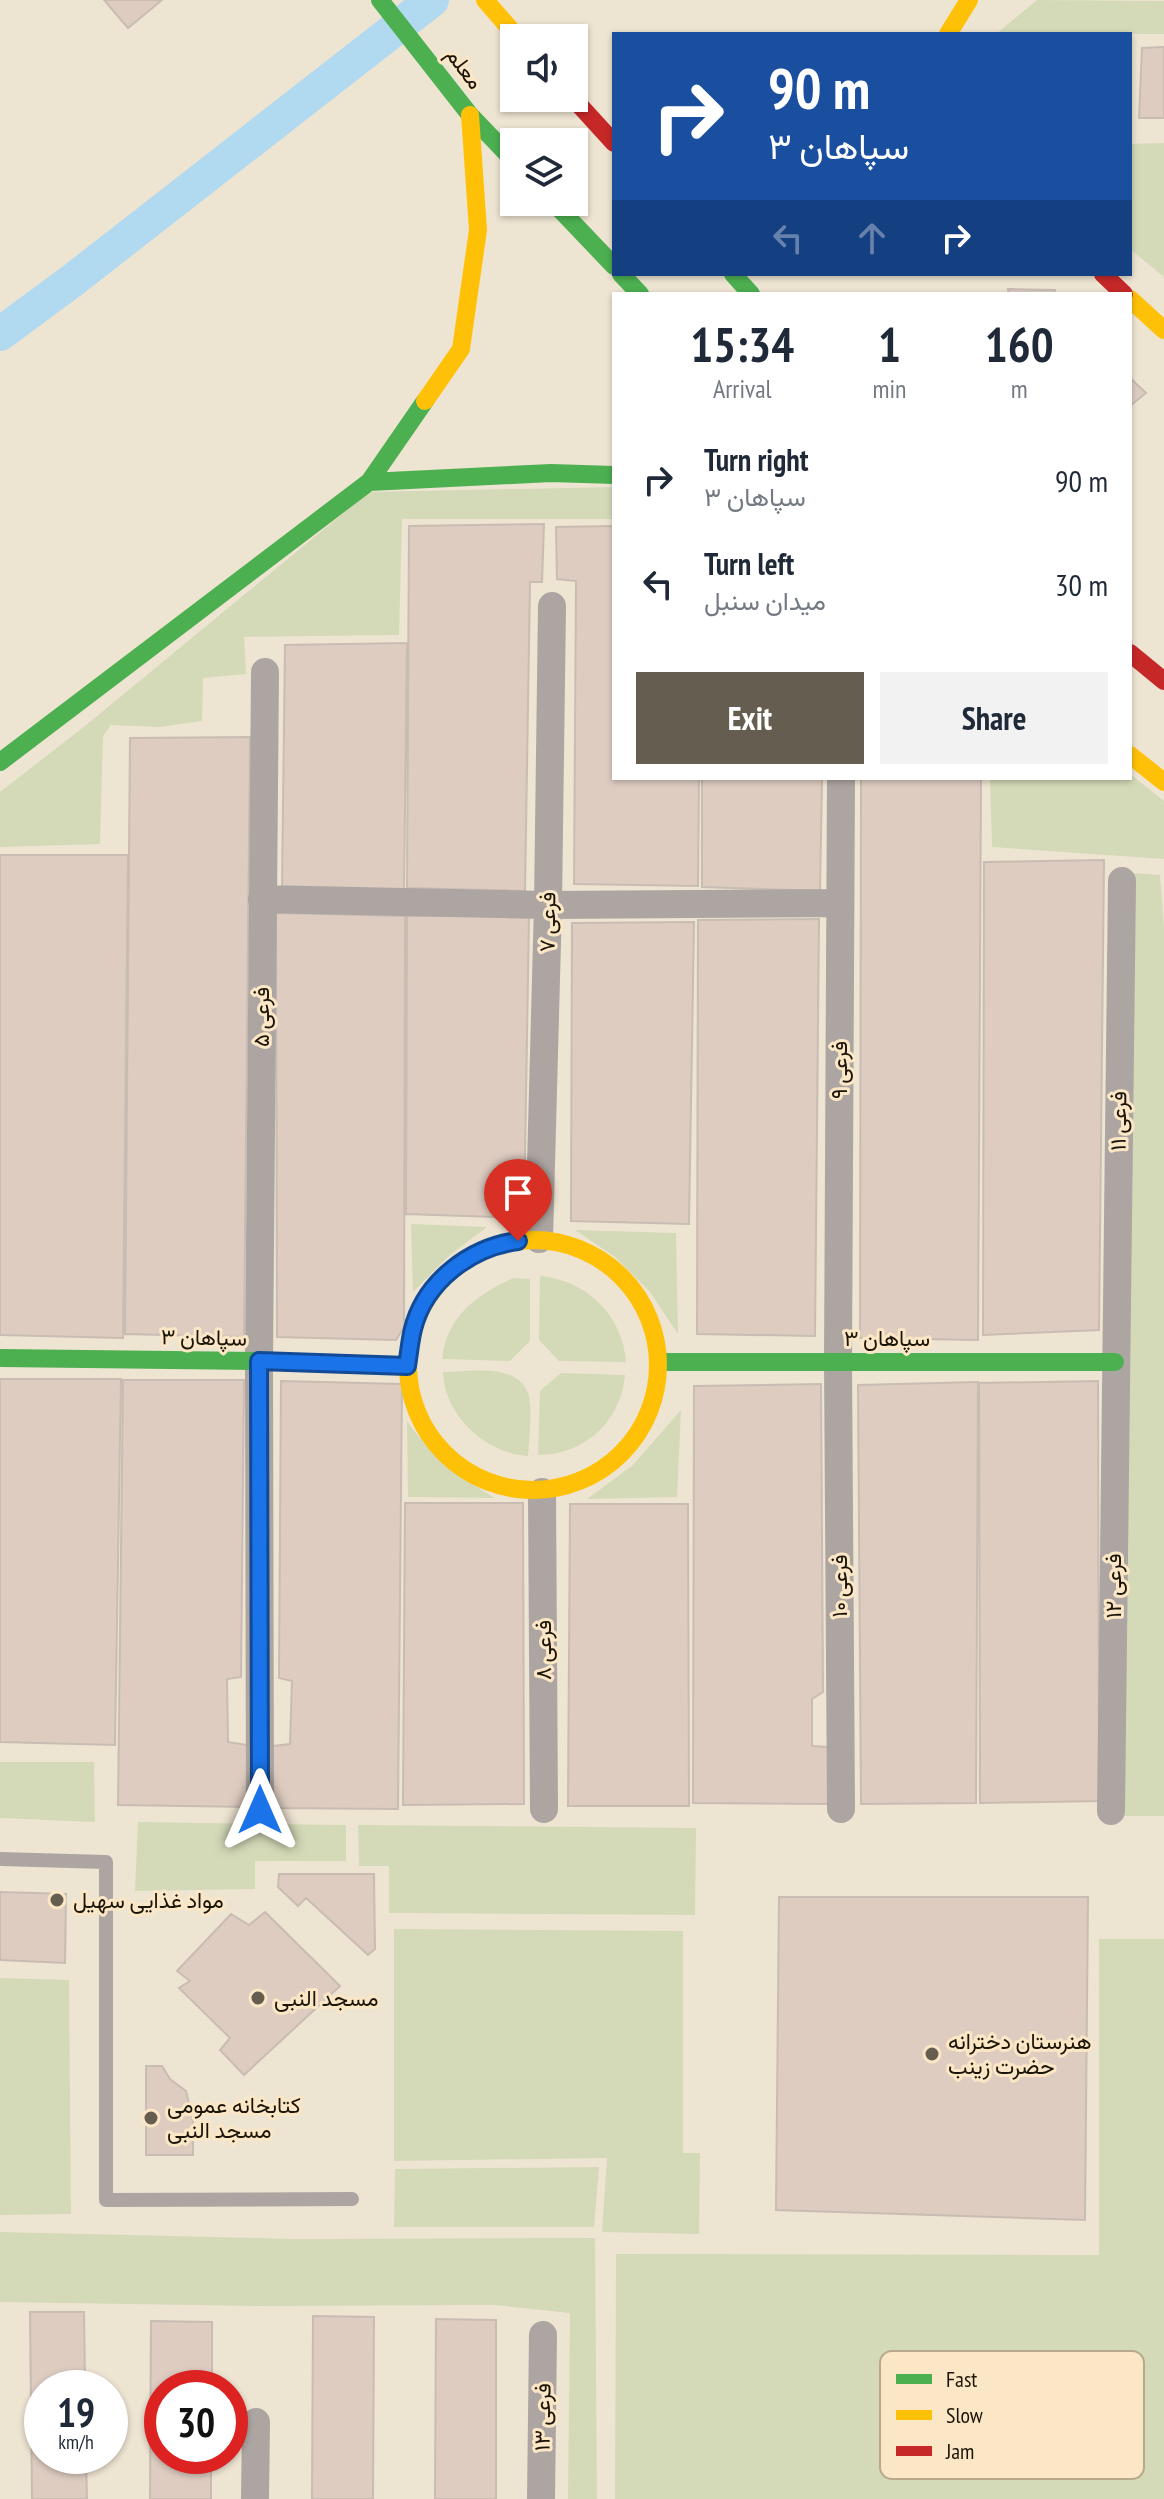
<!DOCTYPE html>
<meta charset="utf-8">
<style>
:root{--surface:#fff;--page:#f2f2f3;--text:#1f2937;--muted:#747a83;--accent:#655d4f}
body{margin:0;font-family:"PT Sans Narrow",Vazirmatn,sans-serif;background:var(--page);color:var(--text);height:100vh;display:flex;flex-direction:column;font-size:30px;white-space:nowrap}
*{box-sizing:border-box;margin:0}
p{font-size:26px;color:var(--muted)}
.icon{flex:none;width:44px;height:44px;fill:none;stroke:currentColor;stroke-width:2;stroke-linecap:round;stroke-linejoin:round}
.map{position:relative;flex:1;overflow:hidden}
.side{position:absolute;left:612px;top:292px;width:520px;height:488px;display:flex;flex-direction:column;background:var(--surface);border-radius:0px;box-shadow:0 2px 6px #0004}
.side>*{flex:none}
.guide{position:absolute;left:612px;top:32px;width:520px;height:244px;border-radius:0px;box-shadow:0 2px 6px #0004;background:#1a4fa0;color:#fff;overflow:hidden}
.tools{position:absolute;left:500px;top:24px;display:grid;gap:16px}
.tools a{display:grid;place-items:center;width:88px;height:88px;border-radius:0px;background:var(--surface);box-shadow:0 2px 6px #0004;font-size:40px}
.speed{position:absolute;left:24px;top:2370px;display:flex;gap:16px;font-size:40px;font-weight:700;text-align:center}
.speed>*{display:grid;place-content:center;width:104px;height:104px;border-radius:50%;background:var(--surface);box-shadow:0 2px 6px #0004;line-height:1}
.speed small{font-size:20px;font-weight:400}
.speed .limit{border:12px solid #d22;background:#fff;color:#111}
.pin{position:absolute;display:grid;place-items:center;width:68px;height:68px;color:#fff;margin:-82px -34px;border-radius:50% 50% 50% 0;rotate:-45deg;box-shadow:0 0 8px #0007}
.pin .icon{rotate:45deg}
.me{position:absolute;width:88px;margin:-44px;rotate:0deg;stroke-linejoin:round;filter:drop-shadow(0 0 6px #0008)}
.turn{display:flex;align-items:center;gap:28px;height:168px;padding:0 24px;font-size:36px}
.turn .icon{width:104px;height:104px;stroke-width:2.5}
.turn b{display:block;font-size:56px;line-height:68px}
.lanes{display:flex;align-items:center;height:76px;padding:0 24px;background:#0003;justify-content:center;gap:40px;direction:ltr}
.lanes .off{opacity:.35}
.eta{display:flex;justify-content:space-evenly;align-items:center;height:136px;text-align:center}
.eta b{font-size:48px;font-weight:700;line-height:56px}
.button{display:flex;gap:16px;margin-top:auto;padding:16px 24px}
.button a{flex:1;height:92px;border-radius:0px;background:var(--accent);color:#fff;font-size:32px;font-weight:700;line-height:92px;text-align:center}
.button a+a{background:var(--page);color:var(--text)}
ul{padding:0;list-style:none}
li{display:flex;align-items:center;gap:24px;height:104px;padding:0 24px}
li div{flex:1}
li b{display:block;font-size:30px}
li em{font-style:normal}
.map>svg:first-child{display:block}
</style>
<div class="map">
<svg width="1164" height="2499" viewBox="0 0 1164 2499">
<rect width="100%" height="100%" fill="#eee4d2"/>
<path fill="#d4dab8" d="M 1037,0 L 1164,1 L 1164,34 L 996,34 Z
M 1164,143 L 1164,277 L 1130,249 L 1130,144 Z
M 614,487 L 614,519 L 402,519 L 399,635 L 244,637 L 246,674 L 203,678 L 202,721 L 160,727 L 111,725 L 103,736 L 100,844 L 0,847 L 0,792 L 85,726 L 369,492 Z
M 1130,774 L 1164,801 L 1164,859 L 992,847 L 990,778 L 1130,778 Z
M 1134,873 L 1160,875 L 1164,928 L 1164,1816 L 1124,1816 Z
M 411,1224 L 487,1227 L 450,1255 L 413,1292 Z
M 575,1230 L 676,1233 L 678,1334 L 650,1292 L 615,1257 Z
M 540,1276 C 586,1280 623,1315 626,1362 L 559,1361 L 539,1340 Z
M 513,1278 L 530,1279 L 530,1341 L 510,1361 L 442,1359 C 447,1316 476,1295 513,1278 Z
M 443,1372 C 469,1372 516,1362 528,1393 C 533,1406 529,1440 528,1456 C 486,1454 444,1415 443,1372 Z
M 561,1373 L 625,1375 C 621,1421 585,1455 538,1455 L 540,1391 Z
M 681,1410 L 677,1497 L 587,1499 L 633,1465 Z
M 407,1421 C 432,1457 458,1476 495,1498 L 408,1497 Z
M 0,1762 L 94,1762 L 95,1822 L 0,1818 Z
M 138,1822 L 346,1825 L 346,1861 L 255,1861 L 255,1889 L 135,1891 Z
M 358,1825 L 696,1828 L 695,1915 L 389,1913 L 389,1866 L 359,1866 Z
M 394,1929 L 683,1931 L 683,2153 L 700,2153 L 699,2234 L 602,2232 L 607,2158 L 394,2161 Z
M 1099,1939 L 1164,1939 L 1164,2499 L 615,2499 L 616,2254 L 1099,2255 Z
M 0,1978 L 69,1980 L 71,2214 L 0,2215 Z
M 599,2167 L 594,2227 L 394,2227 L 395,2169 Z
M 0,2232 L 293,2239 L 595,2238 L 597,2499 L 568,2499 L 570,2313 L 495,2305 L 258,2306 L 0,2302 Z"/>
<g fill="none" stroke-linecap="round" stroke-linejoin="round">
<path stroke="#b1d9f0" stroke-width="34" d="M 0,334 L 73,280 L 432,0"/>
</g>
<path fill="#deccc1" stroke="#c9bcb3" stroke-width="2" d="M 104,0 L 162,0 L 128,28 Z
M 1164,47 L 1164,118 L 1139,118 L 1142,48 Z
M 1008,289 L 1055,290 L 1054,294 L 1009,294 Z
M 1130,378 L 1146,393 L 1130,406 Z
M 544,524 L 542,582 L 530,582 L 525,891 L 407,888 L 409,526 Z
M 614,526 L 614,778 L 699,778 L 698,886 L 574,884 L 576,581 L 557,579 L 556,527 Z
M 407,643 L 404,890 L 282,888 L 285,645 Z
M 250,737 L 244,1337 L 125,1334 L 130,738 Z
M 702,778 L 822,778 L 820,891 L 702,887 Z
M 861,778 L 981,778 L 978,1340 L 860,1338 Z
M 0,855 L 128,855 L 123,1338 L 0,1335 Z
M 1104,860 L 1099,1330 L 983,1335 L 984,862 Z
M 276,913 L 405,916 L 404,1327 L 396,1340 L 277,1337 Z
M 529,915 L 524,1218 L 406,1214 L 407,916 Z
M 819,919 L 815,1336 L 697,1334 L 698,920 Z
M 694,922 L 689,1224 L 571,1221 L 572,923 Z
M 0,1379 L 121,1379 L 115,1745 L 0,1742 Z
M 123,1380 L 244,1380 L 241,1677 L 227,1679 L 228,1742 L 253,1746 L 251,1807 L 118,1805 Z
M 281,1381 L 402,1384 L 398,1809 L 266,1808 L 265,1747 L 290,1744 L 292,1681 L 279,1678 Z
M 1098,1381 L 1099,1801 L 980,1803 L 979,1383 Z
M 978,1382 L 976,1803 L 861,1804 L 858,1385 Z
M 821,1384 L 823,1692 L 812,1699 L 812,1746 L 828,1747 L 831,1804 L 693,1803 L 694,1386 Z
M 405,1503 L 523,1503 L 524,1804 L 403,1805 Z
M 570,1504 L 688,1504 L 689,1806 L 568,1806 Z
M 279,1874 L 374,1874 L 375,1949 L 368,1955 L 306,1898 L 298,1906 L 278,1887 Z
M 0,1892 L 66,1894 L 65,1963 L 0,1960 Z
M 779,1897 L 1088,1897 L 1085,2220 L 776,2210 Z
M 265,1912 L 340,1986 L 244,2075 L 220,2050 L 230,2038 L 179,1988 L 190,1981 L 177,1971 L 231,1914 L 249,1925 Z
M 146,2066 L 162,2066 L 170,2079 L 186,2091 L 193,2121 L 193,2155 L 146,2155 Z
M 30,2312 L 84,2312 L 85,2388 L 42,2388 L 42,2456 L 86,2456 L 87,2499 L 32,2499 Z
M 313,2316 L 374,2317 L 373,2499 L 312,2499 Z
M 436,2319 L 496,2320 L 496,2499 L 435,2499 Z
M 151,2321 L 212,2322 L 212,2388 L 162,2388 L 162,2456 L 211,2456 L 211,2499 L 150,2499 Z"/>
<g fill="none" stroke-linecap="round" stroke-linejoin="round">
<path stroke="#ada5a1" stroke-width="14" d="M 0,1859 L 106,1862 L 106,2200 L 352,2199"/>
<path stroke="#ada5a1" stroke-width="28" d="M 262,899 L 548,905 L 839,903
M 539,1239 L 548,905 L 552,606
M 542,1492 L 544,1809
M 841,1809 L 838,1362 L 841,778
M 260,1810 L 259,1361 L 265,672
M 1111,1811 L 1122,881
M 255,2499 L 256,2422
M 541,2499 L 543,2335"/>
<path stroke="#4caf50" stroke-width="18" d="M 380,0 L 470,115 L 514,161
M 553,202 L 614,266
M 621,274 L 640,294
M 733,274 L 751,294
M 369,482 L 551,473 L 614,475
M 0,762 L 369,482 L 425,401
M 0,1358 L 259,1361 L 407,1366
M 659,1362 L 1115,1362"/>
<path stroke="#ffc107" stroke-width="18" d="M 485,0 L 518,38
M 948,34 L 969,0
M 1130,299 L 1164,330
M 425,401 L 461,349 L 478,230 L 470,115
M 1130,755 L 1164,782
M408 1365a125 125 0 1 1 250 0a125 125 0 1 1-250 0Z"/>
<path stroke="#c62828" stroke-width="18" d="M 573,98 L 614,143
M 1103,274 L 1124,294
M 1130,653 L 1164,681"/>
</g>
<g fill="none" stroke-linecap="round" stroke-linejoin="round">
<g stroke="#114b97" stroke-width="20">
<path id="route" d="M 260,1810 L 259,1361 L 407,1366 C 409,1354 410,1341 413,1329 C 425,1281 471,1247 518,1241"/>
</g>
<use href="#route" stroke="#1a73e8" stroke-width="14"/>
</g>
<g fill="#655d4f" stroke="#fbe7c5" stroke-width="3">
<circle cx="57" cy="1900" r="8"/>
<circle cx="258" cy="1998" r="8"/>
<circle cx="932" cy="2054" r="8"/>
<circle cx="151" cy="2118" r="8"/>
</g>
<g text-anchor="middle" stroke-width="6" stroke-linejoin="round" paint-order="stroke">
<g font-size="22" fill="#1b1408" stroke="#fbe7c5">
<text transform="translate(465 68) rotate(53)" y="8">معلم</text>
<text transform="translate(547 922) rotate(-89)" y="8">فرعی ۷</text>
<text transform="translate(261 1017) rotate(-90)" y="8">فرعی ۵</text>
<text transform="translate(839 1070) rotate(-90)" y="8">فرعی ۹</text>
<text transform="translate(1118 1121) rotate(-89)" y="8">فرعی ۱۱</text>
<text transform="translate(204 1337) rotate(1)" y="8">سپاهان ۳</text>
<text x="887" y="1346">سپاهان ۳</text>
<text transform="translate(839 1586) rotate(-90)" y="8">فرعی ۱۰</text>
<text transform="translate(1113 1586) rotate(-90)" y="8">فرعی ۱۲</text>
<text transform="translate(543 1650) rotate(-90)" y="8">فرعی ۸</text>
<text transform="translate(542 2417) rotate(-89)" y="8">فرعی ۱۳</text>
</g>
<g font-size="22" fill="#1b1408" stroke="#fbe7c5" text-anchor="start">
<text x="73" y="1908">مواد غذایی سهیل</text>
<text x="274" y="2006">مسجد النبی</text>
<text x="948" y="2049">هنرستان دخترانه<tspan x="948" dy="25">حضرت زینب</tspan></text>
<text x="167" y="2113">کتابخانه عمومی<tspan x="167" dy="25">مسجد النبی</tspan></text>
</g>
</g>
<rect x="880" y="2351" width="264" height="128" rx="12" fill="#fbe7c5" stroke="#b8a88c" stroke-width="2"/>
<rect x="896" y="2374" width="36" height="10" fill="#4caf50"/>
<rect x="896" y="2410" width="36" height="10" fill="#ffc107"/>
<rect x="896" y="2446" width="36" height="10" fill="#c62828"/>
<g font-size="22" fill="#1b1408">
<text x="946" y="2387">Fast</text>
<text x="946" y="2423">Slow</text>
<text x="946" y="2459">Jam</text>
</g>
</svg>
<div class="tools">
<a><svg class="icon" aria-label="sound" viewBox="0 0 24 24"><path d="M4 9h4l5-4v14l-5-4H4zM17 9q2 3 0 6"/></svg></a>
<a><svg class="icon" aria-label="layers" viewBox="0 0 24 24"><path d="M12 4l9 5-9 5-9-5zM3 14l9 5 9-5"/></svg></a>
</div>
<div class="speed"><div>19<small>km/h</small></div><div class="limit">30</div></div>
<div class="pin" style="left:518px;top:1241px;background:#d93025"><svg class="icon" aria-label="arrive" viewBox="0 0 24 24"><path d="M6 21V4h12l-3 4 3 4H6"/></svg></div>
<svg class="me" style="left:260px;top:1810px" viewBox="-20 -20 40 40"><path d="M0-17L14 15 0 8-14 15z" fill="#1a73e8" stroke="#fff" stroke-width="4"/></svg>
<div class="guide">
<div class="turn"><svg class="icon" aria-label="right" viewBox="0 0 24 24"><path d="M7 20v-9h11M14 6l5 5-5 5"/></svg><div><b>90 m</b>سپاهان ۳</div></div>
<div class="lanes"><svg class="icon off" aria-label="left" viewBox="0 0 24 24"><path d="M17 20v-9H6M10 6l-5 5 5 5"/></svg><svg class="icon off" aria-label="ahead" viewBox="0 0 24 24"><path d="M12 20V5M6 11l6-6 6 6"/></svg><svg class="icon" aria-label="right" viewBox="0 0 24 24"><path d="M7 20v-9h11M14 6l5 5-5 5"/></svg></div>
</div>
<section class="side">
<div class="eta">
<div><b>15:34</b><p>Arrival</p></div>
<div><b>1</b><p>min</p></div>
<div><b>160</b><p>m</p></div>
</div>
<ul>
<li><svg class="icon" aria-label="right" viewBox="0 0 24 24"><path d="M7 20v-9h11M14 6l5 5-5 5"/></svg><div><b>Turn right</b><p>سپاهان ۳</p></div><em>90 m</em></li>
<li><svg class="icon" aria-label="left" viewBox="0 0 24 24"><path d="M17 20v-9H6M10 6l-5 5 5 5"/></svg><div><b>Turn left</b><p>میدان سنبل</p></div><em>30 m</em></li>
</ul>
<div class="button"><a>Exit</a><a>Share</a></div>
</section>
</div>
